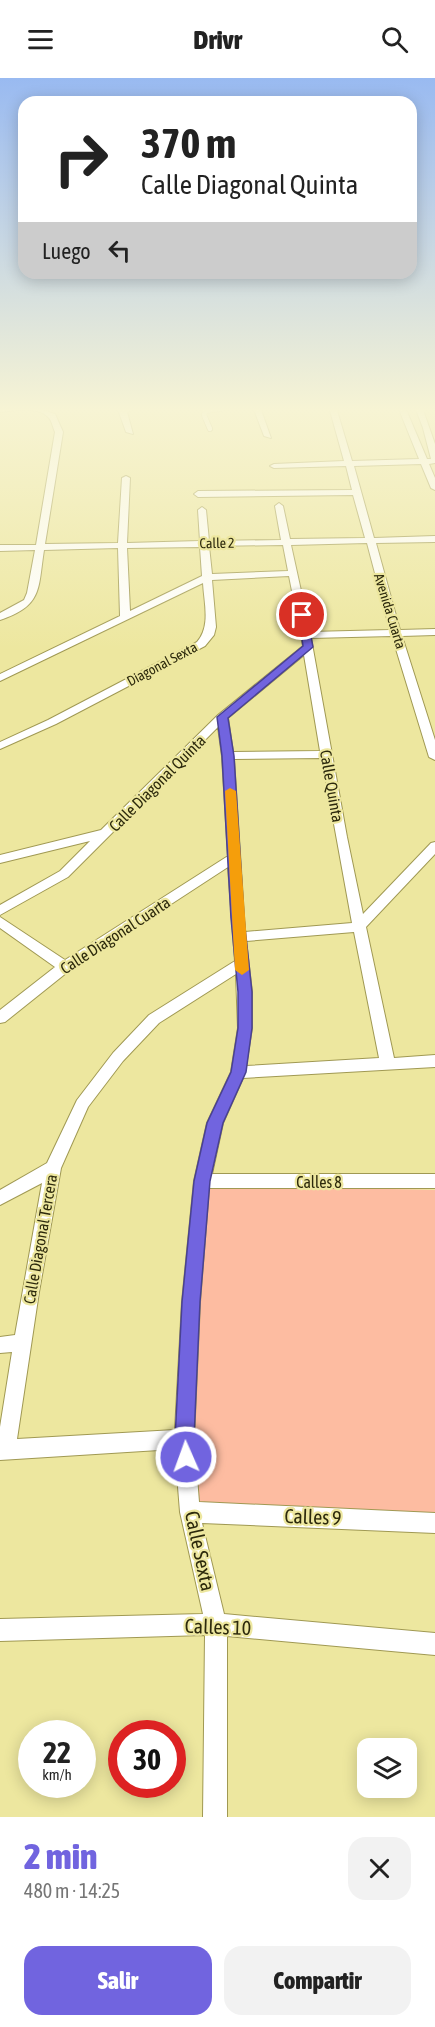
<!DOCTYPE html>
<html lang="es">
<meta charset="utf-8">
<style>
:root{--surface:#fff;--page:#f2f2f2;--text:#222;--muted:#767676;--accent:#7164df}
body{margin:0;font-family:"Asap Condensed",sans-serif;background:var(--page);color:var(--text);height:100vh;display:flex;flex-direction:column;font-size:22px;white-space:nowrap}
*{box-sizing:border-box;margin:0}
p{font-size:20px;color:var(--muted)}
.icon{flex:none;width:33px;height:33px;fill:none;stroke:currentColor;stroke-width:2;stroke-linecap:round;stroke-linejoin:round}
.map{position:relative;height:1739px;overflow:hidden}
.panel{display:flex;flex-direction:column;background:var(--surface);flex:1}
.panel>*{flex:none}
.banner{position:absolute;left:18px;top:18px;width:399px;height:183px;border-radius:18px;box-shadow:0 3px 15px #0003;background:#fff;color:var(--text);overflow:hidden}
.controls{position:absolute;left:357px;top:1660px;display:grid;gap:12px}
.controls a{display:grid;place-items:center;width:60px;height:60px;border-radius:12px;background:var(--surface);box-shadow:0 3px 15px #0003;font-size:30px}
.speed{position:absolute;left:18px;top:1642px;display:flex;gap:12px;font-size:30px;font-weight:700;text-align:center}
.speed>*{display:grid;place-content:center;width:78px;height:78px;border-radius:50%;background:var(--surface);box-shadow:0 3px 15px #0003;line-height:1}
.speed small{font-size:15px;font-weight:400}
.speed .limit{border:9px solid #d22;background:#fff;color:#111}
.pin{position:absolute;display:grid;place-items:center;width:51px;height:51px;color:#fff;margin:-26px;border:3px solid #fff;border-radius:50%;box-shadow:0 2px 6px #0007}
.me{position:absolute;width:66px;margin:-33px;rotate:358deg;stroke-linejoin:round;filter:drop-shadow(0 0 4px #0008)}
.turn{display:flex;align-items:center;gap:21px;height:126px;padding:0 24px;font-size:27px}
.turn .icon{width:78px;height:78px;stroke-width:2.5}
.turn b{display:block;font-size:42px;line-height:51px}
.then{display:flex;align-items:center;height:57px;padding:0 24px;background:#0003;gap:12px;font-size:22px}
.round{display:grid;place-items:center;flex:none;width:63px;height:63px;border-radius:18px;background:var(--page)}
.head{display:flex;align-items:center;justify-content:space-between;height:102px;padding:0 24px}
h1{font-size:36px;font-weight:800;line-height:45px;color:var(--accent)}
.cta{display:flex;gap:12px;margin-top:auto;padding:12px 24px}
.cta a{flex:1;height:69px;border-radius:18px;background:var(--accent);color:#fff;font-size:24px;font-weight:800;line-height:69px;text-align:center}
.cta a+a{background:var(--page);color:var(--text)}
header{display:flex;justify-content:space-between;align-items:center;height:78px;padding:0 24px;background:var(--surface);font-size:27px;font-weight:800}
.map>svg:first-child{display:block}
</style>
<header><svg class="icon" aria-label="menu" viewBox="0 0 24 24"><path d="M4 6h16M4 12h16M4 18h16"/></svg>Drivr<svg class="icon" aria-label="search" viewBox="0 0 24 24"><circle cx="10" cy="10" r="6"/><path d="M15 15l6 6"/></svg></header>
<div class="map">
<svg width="435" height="1739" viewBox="0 0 435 1739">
<rect width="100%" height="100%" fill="#ede79f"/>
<path fill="#fdbca1" d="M 206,1107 L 435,1112 L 435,1442 L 191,1426 Z"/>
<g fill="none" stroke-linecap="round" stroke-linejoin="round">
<g stroke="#a09953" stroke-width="6">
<path id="service" d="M 210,351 L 204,337 L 205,333 L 230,329"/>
</g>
<g stroke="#a09953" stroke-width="2">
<path id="minor" d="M 33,329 L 55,336 L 63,354 L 45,466 L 118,465 L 122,400 L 126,398 L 130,400 L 127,465 L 200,463 L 198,432 L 202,429 L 206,432 L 209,463 L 281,462 L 275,428 L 279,425 L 283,428 L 290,461 L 365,460 L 353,417 L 198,419 L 194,416 L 198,413 L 352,412 L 346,388 L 274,390 L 270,388 L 274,386 L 344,383 L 329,329 L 336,329 L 352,383 L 419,381 L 398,329 L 405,329 L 427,381 L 431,381 L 423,350 L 415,329 L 422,329 L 435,366 L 435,385 L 429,386 L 435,400 L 435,412 L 431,410 L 421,386 L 354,388 L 374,460 L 435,458 L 435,464 L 376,465 L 400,552 L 435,551 L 435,557 L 402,558 L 435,662 L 435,682 L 429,679 L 392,558 L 311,560 L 347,759 L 363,836 L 431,765 L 435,764 L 435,776 L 366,849 L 394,980 L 435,977 L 435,989 L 243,1000 L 223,1045 L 212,1096 L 435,1096 L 435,1110 L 209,1110 L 200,1224 L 194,1361 L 199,1424 L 435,1435 L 435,1455 L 202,1445 L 224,1536 L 435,1555 L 435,1577 L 227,1558 L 227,1739 L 203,1739 L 205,1557 L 0,1563 L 0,1541 L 203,1536 L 180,1434 L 175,1371 L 0,1382 L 0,1349 L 12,1274 L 0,1275 L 0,1259 L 15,1257 L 42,1105 L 0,1127 L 0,1112 L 47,1085 L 77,1022 L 113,975 L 149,937 L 235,883 L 228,789 L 70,892 L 5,944 L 0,945 L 0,932 L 55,889 L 0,850 L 0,839 L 65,882 L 228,778 L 222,678 L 218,649 L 68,799 L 0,837 L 0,827 L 60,793 L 90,763 L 0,785 L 0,777 L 101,752 L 218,637 L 303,568 L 289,498 L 212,502 L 216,549 L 214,557 L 205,568 L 56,646 L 0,671 L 0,664 L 48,642 L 197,564 C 211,548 204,525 203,505 L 0,603 L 0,596 L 120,538 L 118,470 L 44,472 C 38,510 43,528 0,542 L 0,535 L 24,522 L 27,515 L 35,472 L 0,473 L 0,467 L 36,467 L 55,354 C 53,350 52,343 49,340 C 38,327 14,333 0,334 L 0,330 ZM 367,465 L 390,552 L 310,554 L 291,467 ZM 283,467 L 288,493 L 212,496 L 209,468 ZM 200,469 L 202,498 L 130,533 L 127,470 ZM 304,577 L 320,673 L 233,674 L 228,640 ZM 322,680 L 352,845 L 245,854 L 234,681 ZM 354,854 L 379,980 L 246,988 L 252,950 L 252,914 L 246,863 ZM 236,896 L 238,950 L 231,994 L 207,1045 L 194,1103 L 182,1224 L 175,1352 L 17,1361 L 39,1214 L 61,1090 L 88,1029 L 123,983 L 159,945 Z
M 117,329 L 141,329 L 127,334 L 133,356 L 126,354 Z
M 253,329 L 260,329 L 271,360 L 264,358 Z"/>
</g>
<use href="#service" stroke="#fff" stroke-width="4.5"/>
<use href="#minor" fill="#fff" fill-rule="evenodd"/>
</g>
<linearGradient id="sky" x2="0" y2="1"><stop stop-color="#99baf1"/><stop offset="0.58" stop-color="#f7f4d4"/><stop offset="1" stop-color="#f7f4d4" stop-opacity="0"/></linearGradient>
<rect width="435" height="572" fill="url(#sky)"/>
<path fill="#7164df" stroke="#494191" stroke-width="1.5" d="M 298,534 L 307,537 L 313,569 L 228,640 L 234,678 L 244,840 L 252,914 L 252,950 L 246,994 L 223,1045 L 210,1103 L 200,1224 L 194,1361 L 195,1379 L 193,1386 L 186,1389 L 179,1386 L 175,1361 L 182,1224 L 194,1103 L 207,1045 L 231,994 L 238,950 L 238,914 L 231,840 L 222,678 L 217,639 L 303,568 Z"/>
<path fill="#f59e0b" d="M 230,710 L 236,713 L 249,892 L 242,897 L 235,892 L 225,713 Z"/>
<g text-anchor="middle" stroke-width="4.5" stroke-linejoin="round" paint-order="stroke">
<g font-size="14" fill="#2c290c" stroke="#ede79f">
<text transform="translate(217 465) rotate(-1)" y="5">Calle 2</text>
<text transform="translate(390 533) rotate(73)" y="5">Avenida Cuarta</text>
<text transform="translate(162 586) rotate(-28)" y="5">Diagonal Sexta</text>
</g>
<g font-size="16" fill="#2c290c" stroke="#ede79f">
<text transform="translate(157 705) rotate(-45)" y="6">Calle Diagonal Quinta</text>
<text transform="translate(332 708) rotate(80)" y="6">Calle Quinta</text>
<text transform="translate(115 857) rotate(-33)" y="6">Calle Diagonal Cuarta</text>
<text x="319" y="1110">Calles 8</text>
<text transform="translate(40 1161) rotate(-80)" y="6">Calle Diagonal Tercera</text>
</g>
<g font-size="20" fill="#2c290c" stroke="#ede79f">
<text transform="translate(313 1439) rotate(2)" y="7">Calles 9</text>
<text transform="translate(200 1473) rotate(78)" y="7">Calle Sexta</text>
<text transform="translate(218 1549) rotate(2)" y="7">Calles 10</text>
</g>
</g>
</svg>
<div class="controls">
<a><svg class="icon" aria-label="layers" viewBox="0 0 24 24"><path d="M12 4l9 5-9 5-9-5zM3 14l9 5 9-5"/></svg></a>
</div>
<div class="speed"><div>22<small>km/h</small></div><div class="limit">30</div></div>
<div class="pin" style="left:302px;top:537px;background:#d93025"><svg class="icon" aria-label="arrive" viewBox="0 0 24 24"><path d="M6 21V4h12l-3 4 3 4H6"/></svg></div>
<svg class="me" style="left:186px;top:1379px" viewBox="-20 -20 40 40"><circle r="17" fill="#7164df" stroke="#fff" stroke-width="3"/><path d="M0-11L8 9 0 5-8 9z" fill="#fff"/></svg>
<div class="banner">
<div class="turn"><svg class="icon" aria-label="right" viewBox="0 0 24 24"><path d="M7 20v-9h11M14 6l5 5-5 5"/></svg><div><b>370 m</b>Calle Diagonal Quinta</div></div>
<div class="then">Luego<svg class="icon" aria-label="left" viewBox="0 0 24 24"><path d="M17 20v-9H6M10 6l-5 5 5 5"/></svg></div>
</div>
</div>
<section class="panel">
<div class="head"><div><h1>2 min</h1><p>480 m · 14:25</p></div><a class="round"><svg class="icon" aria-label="close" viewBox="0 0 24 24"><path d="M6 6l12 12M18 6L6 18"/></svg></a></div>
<div class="cta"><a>Salir</a><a>Compartir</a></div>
</section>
